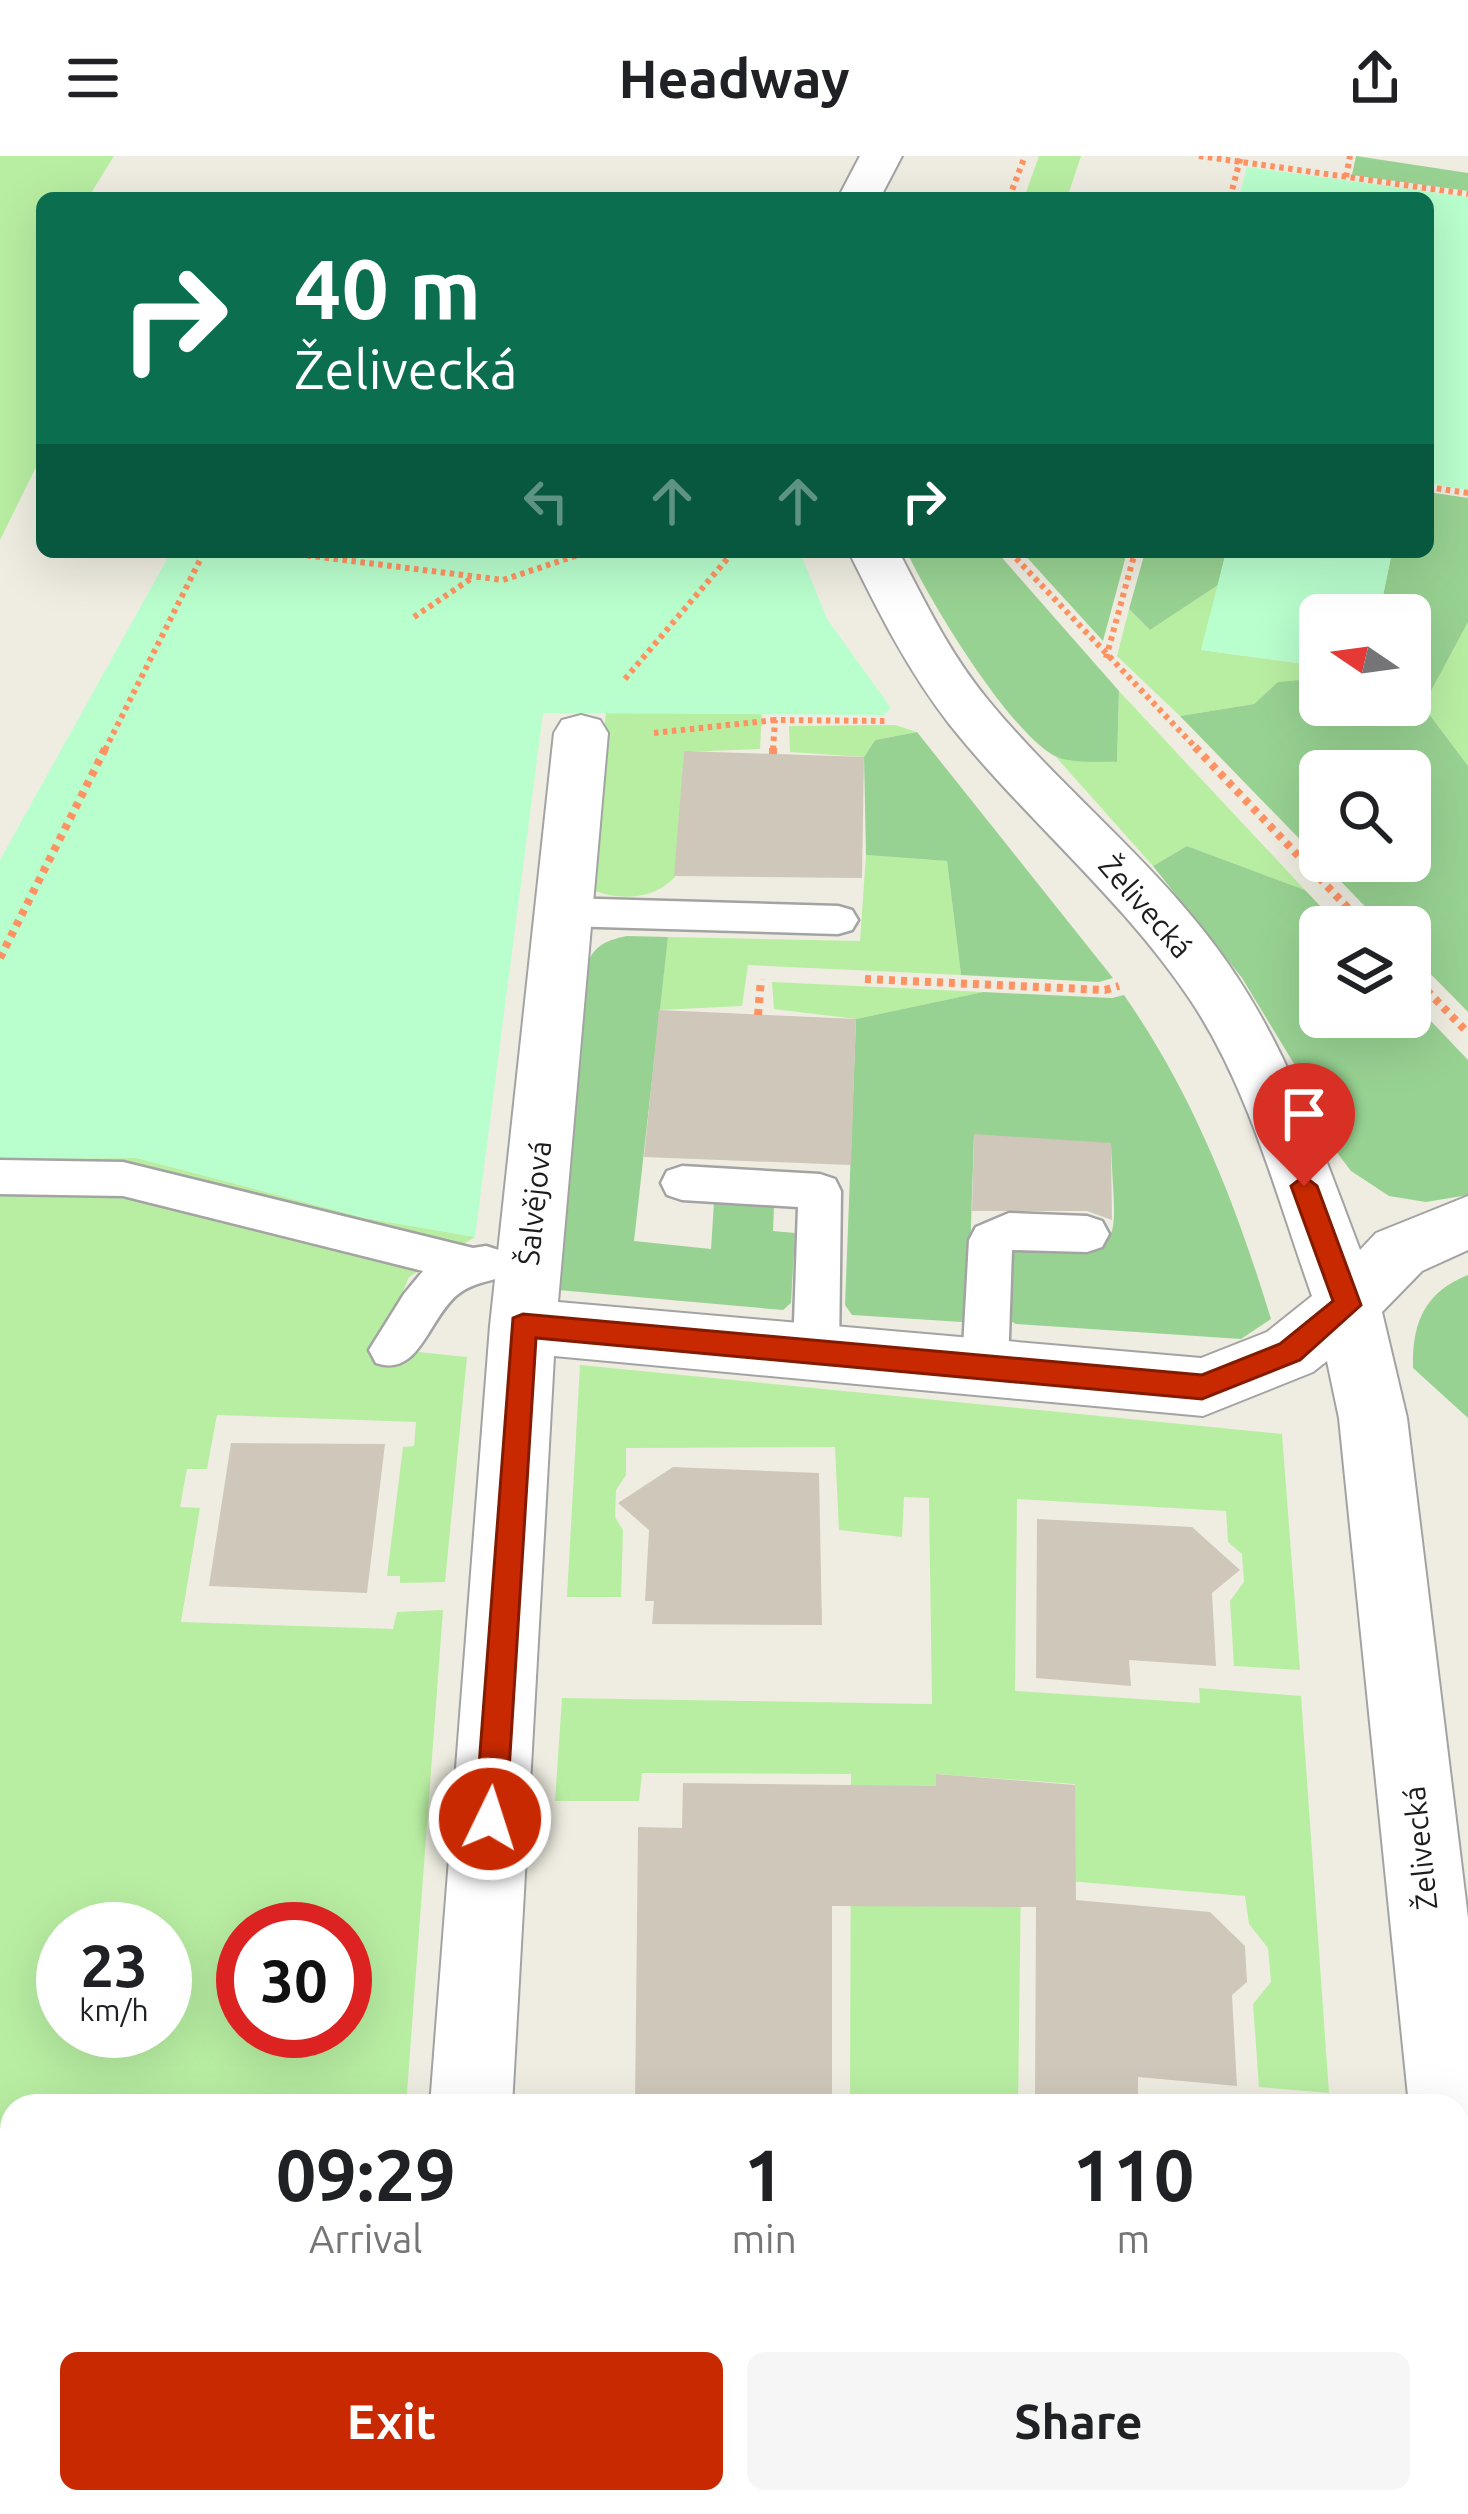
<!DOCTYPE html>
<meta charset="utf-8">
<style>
:root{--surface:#fff;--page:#f6f6f6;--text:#202124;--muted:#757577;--accent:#c92900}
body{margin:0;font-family:Ubuntu,sans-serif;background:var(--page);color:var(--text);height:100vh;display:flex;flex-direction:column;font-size:45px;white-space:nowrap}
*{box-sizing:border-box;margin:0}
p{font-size:39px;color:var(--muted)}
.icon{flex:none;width:66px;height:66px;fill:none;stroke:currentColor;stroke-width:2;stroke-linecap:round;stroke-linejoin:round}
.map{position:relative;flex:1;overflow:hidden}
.drawer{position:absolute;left:0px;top:1938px;width:1470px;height:420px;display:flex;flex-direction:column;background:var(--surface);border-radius:36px 36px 0 0;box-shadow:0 12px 48px #0002}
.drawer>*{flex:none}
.top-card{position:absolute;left:36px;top:36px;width:1398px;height:366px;border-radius:18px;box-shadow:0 12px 48px #0002;background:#0b6e4f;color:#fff;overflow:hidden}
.needle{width:78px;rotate:283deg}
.buttons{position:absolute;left:1299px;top:438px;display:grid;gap:24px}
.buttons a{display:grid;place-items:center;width:132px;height:132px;border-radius:18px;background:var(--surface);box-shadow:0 12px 48px #0002;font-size:60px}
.speed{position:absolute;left:36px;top:1746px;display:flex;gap:24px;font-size:60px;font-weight:700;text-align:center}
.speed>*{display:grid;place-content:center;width:156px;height:156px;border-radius:50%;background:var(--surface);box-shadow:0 12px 48px #0002;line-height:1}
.speed small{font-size:30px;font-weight:400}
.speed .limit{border:18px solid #d22;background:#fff;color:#111}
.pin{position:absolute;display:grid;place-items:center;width:102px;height:102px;color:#fff;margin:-123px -51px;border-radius:50% 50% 50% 0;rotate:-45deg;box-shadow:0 0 12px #0007}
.pin .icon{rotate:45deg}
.me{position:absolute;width:132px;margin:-66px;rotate:4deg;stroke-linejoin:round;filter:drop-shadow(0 0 9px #0008)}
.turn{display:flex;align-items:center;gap:42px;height:252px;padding:0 60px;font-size:54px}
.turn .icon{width:156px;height:156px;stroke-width:2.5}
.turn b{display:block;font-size:84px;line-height:102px}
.lanes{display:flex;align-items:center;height:114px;padding:0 60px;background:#0003;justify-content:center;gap:60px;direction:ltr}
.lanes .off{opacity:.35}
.eta{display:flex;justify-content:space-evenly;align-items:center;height:204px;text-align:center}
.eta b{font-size:72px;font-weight:600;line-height:84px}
.primary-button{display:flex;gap:24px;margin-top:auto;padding:24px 60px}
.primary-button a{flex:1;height:138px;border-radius:18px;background:var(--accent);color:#fff;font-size:48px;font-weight:600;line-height:138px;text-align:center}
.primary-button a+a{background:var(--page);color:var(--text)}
header{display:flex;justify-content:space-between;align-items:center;height:156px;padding:0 60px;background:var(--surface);font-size:54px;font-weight:600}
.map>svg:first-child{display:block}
</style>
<header><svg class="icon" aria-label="menu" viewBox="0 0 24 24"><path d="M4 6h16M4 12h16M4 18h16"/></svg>Headway<svg class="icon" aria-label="share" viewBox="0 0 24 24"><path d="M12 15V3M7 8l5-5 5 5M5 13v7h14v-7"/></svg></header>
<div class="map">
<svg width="1468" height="2358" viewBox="0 0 1468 2358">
<rect width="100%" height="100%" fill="#efede1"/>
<path fill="#b8eea2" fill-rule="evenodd" d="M 0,0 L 114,0 L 88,42 L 42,42 L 42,299 L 0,384 Z
M 1039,0 L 1081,0 L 1067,42 L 1024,42 Z
M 1218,429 L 1201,494 L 1320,510 L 1320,522 L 1278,526 L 1254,548 L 1180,560 L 1117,500 L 1129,453 L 1150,474 Z
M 1468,466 L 1468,610 L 1423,550 Z
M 1119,535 L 1305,734 L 1187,690 L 1153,710 L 1056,601 L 1117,606 Z
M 606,556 L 762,556 L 760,593 L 684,596 L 675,721 C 655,743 622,745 595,735 L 589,719 Z
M 895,569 L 917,576 L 875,584 L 864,601 L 790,596 L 789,570 Z
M 866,699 L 947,705 L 961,819 L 748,809 L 742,850 L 659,854 L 668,781 L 860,785 Z
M 772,826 L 983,836 L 856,863 L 774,853 Z
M 137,1002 L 365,1062 L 475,1081 L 409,1121 L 379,1192 L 467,1201 L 445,1426 L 400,1427 L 400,1420 L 387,1420 L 403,1291 L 414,1290 L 416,1266 L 217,1259 L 207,1313 L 187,1313 L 180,1351 L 200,1352 L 181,1466 L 393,1473 L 397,1456 L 443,1454 L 406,1950 L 12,1950 L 12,2346 L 344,2346 L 341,2358 L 0,2358 L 0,1003 ZM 63,1773 L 165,1773 L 165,1875 L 63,1875 ZM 243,1773 L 345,1773 L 345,1875 L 243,1875 Z
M 580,1209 L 1282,1278 L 1300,1514 L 1234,1510 L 1230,1445 L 1244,1426 L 1242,1398 L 1228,1386 L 1226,1355 L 1017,1343 L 1015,1535 L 1200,1547 L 1199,1532 L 1301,1540 L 1329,1937 L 1259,1931 L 1253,1848 L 1271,1826 L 1268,1792 L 1249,1768 L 1245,1740 L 1021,1721 L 1018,1950 L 850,1950 L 851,1618 L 642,1617 L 639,1645 L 555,1645 L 562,1542 L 932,1548 L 929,1342 L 904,1341 L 902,1381 L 839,1374 L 835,1291 L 626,1292 L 626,1319 L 616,1334 L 615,1361 L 623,1374 L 621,1441 L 567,1441 ZM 936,1618 L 1075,1628 L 1075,1688 Z
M 839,2346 L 1072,2346 L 1072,2358 L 837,2358 Z"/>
<path fill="#98d292" d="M 1356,0 L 1468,17 L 1468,35 L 1352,19 Z
M 1428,336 L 1468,342 L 1468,466 L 1423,550 L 1468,610 L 1468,856 L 1410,797 L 1410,771 L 1385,771 L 1321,705 L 1410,705 L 1410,615 L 1320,615 L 1320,704 L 1180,560 L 1254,548 L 1278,526 L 1320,522 L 1320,549 L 1410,549 L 1410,459 L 1379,459 L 1392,396 L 1428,396 Z
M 907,396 L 997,396 L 1119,535 L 1117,606 C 1099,605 1068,608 1053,599 C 1007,572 930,446 907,396 Z
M 1022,396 L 1127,396 L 1103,485 Z
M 1145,396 L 1226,396 L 1218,429 L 1150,474 L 1129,453 Z
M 917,576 L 1113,822 L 1099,826 L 961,819 L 947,705 L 866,699 L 864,601 L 875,584 Z
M 1187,690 L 1305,734 L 1340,771 L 1320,771 L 1320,861 L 1410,861 L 1410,843 L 1468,904 L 1468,1039 L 1426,1046 L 1389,1040 L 1351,1015 L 1332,990 L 1313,939 L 1242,822 L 1153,710 Z
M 627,780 L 668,781 L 634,1085 L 711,1093 L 714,1046 L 774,1049 L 773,1075 L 795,1077 L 791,1147 L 783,1154 L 558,1134 L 587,809 C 594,789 607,784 627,780 Z
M 983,836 L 1112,842 L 1124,839 C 1193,938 1236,1048 1271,1163 L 1241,1183 L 1016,1168 L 1005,1162 L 1006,1104 L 1019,1093 C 1133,1104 1114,1089 1111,988 L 974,979 L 968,1159 L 962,1166 L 852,1159 L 845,1149 L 856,863 Z
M 1468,1119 L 1468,1262 L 1413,1212 C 1412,1166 1425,1136 1468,1119 Z"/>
<path fill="#b9fecd" d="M 1247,11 L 1468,41 L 1468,334 L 1428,327 L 1428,42 L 1239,42 Z
M 171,396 L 800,396 L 827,463 L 891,552 L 884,559 L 543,557 L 475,1081 L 365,1062 L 137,1002 L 0,1003 L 0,704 Z
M 1226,396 L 1392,396 L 1379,459 L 1320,459 L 1320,510 L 1201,494 Z"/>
<path fill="#cfc7ba" d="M 684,595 L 864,601 L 862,722 L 674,720 Z
M 659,854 L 856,863 L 851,1009 L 644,1001 Z
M 974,978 L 1111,987 L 1112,1064 L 1087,1055 L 972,1055 Z
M 231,1287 L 385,1288 L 367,1437 L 209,1430 Z
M 673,1311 L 819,1317 L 822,1469 L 652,1468 L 654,1445 L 645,1445 L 649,1374 L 618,1347 Z
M 1037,1363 L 1192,1371 L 1240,1414 L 1212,1437 L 1216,1510 L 1129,1504 L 1131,1530 L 1036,1522 Z
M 936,1618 L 1075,1629 L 1076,1744 L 1210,1756 L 1245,1790 L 1247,1826 L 1232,1839 L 1237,1930 L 1138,1921 L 1138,1950 L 1035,1943 L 1036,1751 L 832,1750 L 832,1950 L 635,1950 L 638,1671 L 682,1672 L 683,1627 L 936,1630 Z"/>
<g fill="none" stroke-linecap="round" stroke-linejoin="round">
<g stroke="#a3a3a3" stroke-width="5">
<path id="service" d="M 564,742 L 838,750 L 852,754 L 858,764 L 852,774 L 838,778 L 564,770 L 550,766 L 545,756 L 550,746 Z
M 0,1004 L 123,1006 L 473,1092 L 486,1090 L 502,1095 L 508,1108 L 502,1121 C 486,1126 470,1128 457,1139 C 428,1163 419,1222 376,1207 L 369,1194 L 404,1138 L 423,1115 L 123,1040 L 0,1038 Z
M 682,1010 L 820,1018 L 835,1023 L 841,1035 L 839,1196 L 832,1209 L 816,1215 L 800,1209 L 793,1196 L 798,1051 L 682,1044 L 667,1039 L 661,1027 L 667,1015 Z
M 1009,1057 L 1087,1060 L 1102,1065 L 1109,1078 L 1102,1091 L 1087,1096 L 1012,1094 L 1008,1211 L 1001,1225 L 985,1230 L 969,1225 L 962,1211 L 969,1084 L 976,1071 Z"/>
</g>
<g stroke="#a3a3a3" stroke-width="4">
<path id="minor" d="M 860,0 L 902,0 L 880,42 L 838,42 Z
M 849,396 L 899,396 C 926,448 950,498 988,544 C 1066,639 1170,717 1237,821 C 1292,904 1325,1002 1360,1094 L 1376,1077 L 1468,1040 L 1468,1094 L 1422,1115 L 1382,1156 L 1407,1262 L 1468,1762 L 1468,2154 L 1458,2150 L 1458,1950 L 1409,1950 L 1339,1262 L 1327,1205 L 1313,1216 L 1203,1260 L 554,1200 L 512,1950 L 430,1950 L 490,1170 L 554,577 L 562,564 L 581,559 L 600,564 L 608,577 L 558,1146 L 1201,1202 L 1267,1176 L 1312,1140 C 1277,1042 1249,932 1191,845 C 1123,743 1026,664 950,569 C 908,515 879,457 849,396 Z
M 358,2346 L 448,2346 L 446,2358 L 356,2358 Z"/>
</g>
<path stroke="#ff9262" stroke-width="6" stroke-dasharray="4.5 4.5" stroke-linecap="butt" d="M 1199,0 L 1468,38
M 1346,21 L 1350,0
M 1009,42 L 1025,0
M 1230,42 L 1241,0
M 1428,331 L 1468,337
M 280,396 L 503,424 L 587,396
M 1010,396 L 1198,594
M 414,461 L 472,422
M 1106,502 L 1135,396
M 625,523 L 733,396
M 654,577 L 775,564
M 105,594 L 204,396
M 773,594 L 775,564 L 887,565"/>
<path stroke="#ff9262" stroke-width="8" stroke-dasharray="6 6" stroke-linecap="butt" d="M 1195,591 L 1366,771
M 773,598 L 773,591
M 0,802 L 106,591
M 1410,817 L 1468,877
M 865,823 L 1105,834 L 1119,830
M 758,859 L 761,823"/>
<use href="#service" fill="#fff" fill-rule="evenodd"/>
<use href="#minor" fill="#fff" fill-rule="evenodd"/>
</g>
<path fill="#c92900" stroke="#831b00" stroke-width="3" d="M 1304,1020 L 1317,1030 L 1361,1149 L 1300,1204 L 1202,1243 L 536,1182 L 506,1663 L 502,1674 L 490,1678 L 479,1674 L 475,1663 L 513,1162 L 523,1158 L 1202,1219 L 1280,1188 L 1333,1145 L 1291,1030 Z"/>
<g text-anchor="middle" stroke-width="9" stroke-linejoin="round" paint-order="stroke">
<g font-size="30" fill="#1c1c1c" stroke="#fff">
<text transform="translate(1145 751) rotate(49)" y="10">Želivecká</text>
<text transform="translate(535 1047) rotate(-84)" y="10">Šalvějová</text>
<text transform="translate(1421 1692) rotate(-96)" y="10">Želivecká</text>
</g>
</g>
</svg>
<div class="buttons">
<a><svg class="needle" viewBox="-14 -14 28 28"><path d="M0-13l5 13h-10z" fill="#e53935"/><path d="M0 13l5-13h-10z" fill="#757577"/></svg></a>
<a><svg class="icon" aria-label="search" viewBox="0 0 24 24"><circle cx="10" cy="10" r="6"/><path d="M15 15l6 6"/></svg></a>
<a><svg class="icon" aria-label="layers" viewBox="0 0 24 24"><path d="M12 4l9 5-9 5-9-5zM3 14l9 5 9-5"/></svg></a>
</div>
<div class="speed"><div>23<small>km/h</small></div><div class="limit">30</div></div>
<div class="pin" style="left:1304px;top:1030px;background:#d93025"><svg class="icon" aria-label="arrive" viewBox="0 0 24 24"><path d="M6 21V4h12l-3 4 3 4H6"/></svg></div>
<svg class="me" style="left:490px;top:1663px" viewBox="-20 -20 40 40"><circle r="17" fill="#c92900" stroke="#fff" stroke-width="3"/><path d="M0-11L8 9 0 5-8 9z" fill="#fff"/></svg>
<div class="top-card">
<div class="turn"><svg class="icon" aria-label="right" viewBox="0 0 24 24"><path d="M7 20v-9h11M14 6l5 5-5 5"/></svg><div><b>40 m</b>Želivecká</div></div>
<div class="lanes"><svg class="icon off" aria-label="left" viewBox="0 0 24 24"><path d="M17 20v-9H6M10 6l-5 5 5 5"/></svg><svg class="icon off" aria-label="ahead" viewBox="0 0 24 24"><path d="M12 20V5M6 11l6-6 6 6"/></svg><svg class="icon off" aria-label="ahead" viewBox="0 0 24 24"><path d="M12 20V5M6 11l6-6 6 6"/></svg><svg class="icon" aria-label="right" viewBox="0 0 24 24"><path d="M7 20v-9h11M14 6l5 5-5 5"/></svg></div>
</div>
<section class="drawer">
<div class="eta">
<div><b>09:29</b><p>Arrival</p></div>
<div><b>1</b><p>min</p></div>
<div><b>110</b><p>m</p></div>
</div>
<div class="primary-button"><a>Exit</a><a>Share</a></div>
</section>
</div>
